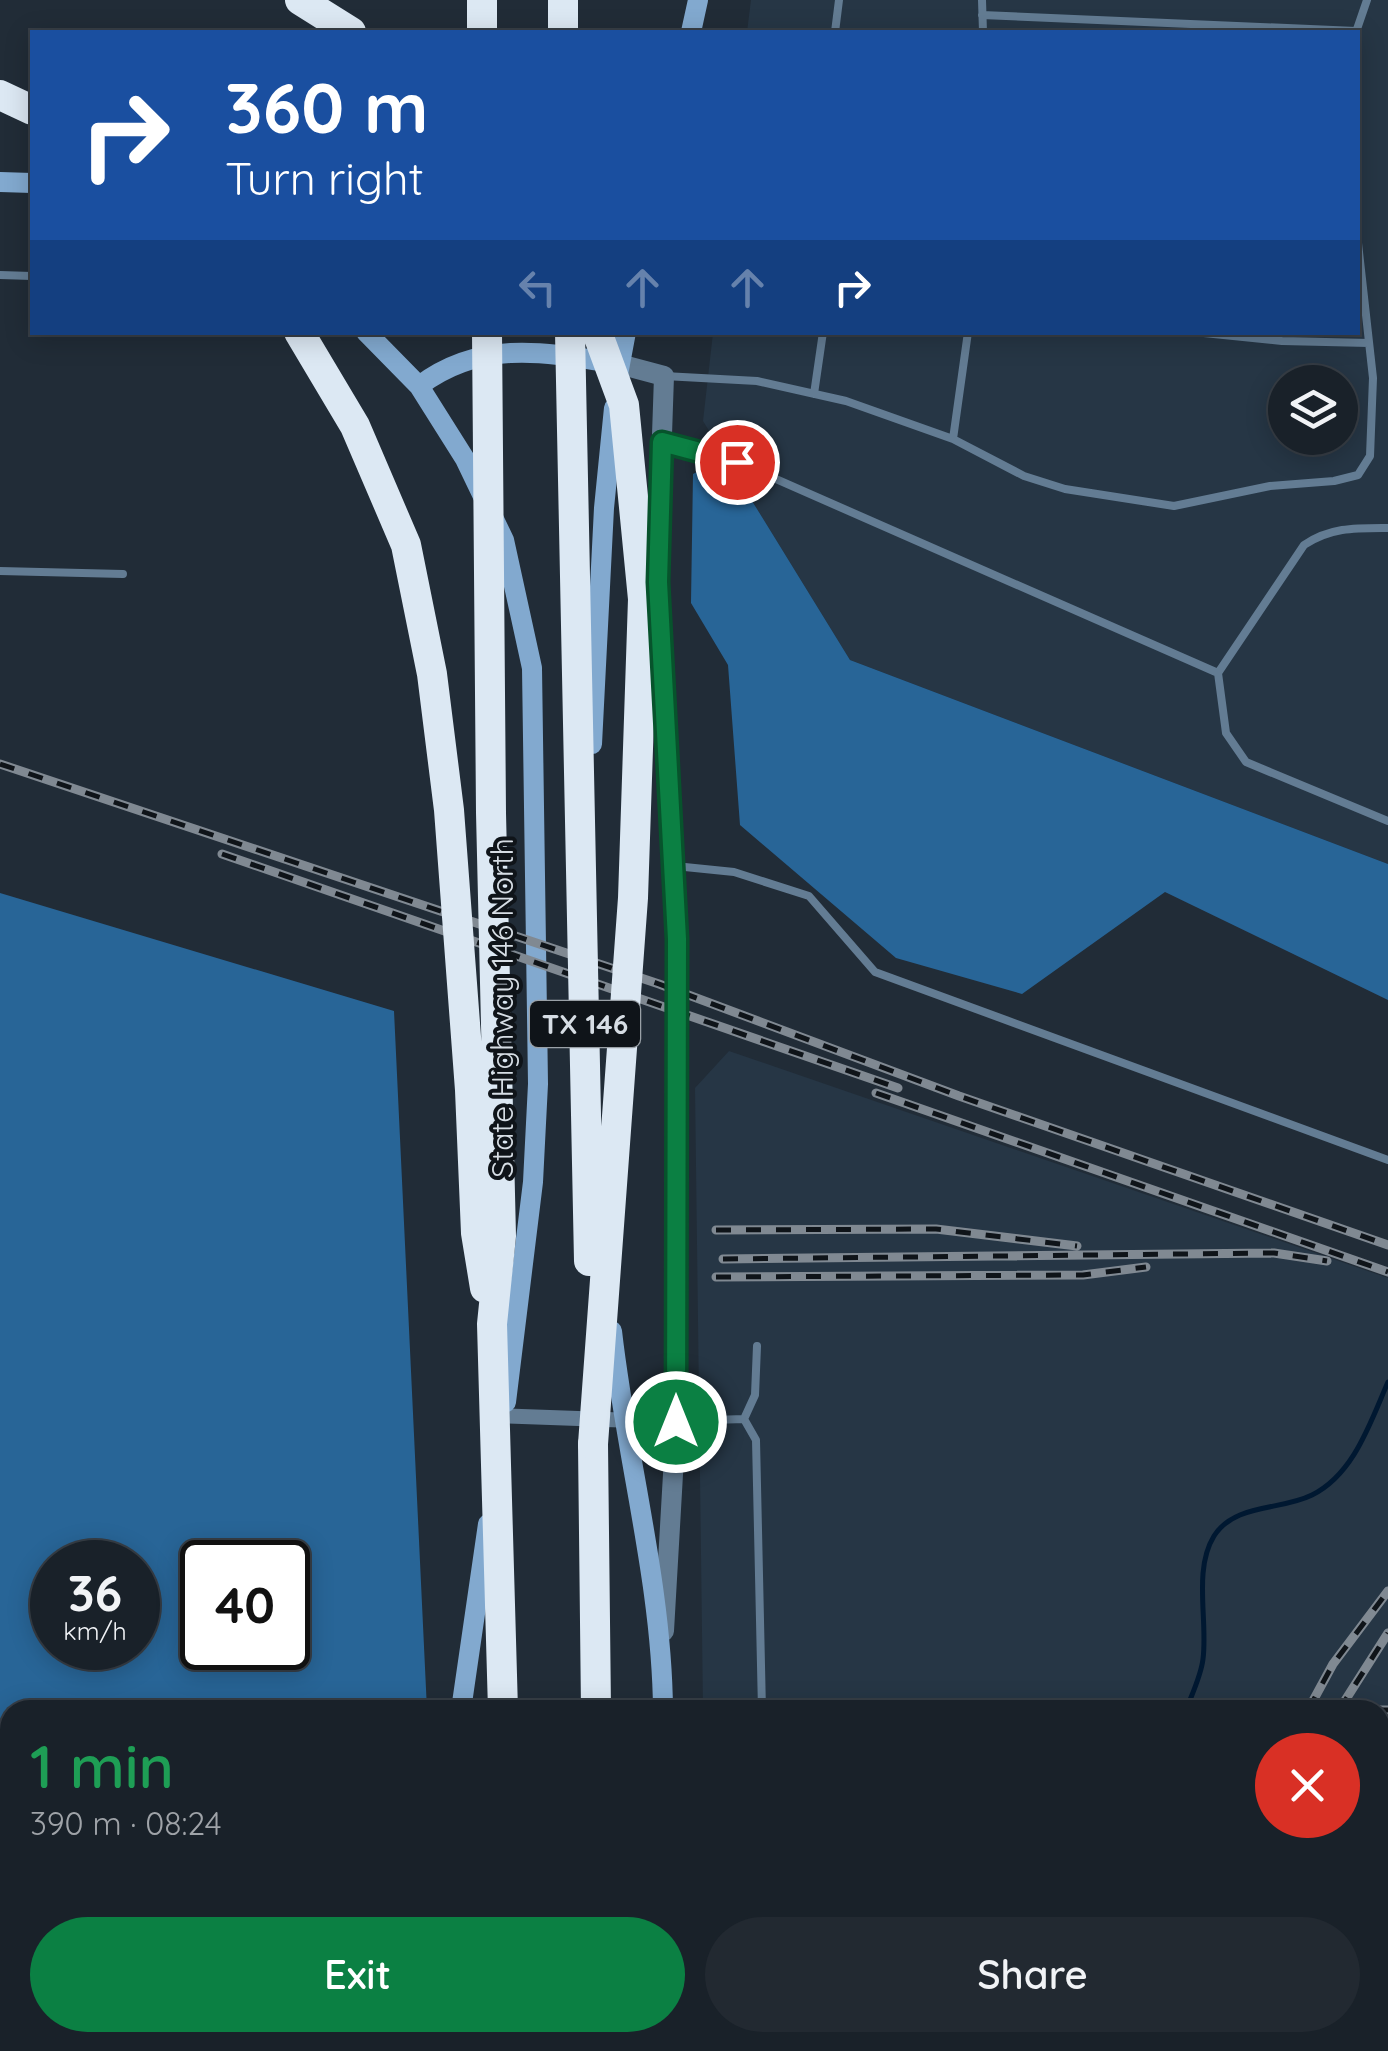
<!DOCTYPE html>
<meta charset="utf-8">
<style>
:root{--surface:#192129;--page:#222931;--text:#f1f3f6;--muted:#9fa3a8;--line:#373e46;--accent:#0b8043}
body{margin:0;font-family:Quicksand,sans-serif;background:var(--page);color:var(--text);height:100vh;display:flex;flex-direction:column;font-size:38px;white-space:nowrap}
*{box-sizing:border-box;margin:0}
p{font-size:32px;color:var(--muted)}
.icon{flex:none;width:55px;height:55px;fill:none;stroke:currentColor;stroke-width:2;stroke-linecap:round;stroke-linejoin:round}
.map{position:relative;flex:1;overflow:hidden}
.side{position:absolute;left:0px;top:1700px;width:1390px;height:352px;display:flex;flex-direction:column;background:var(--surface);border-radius:30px 30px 0 0;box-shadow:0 5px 25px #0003,0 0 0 2px var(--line)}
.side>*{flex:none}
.hud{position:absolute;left:30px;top:30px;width:1330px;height:305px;border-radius:0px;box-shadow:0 5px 25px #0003,0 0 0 2px var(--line);background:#1a4fa0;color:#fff;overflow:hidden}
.tools{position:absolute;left:1268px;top:365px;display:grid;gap:20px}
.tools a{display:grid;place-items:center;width:90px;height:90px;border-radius:50%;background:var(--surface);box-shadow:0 5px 25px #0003,0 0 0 2px var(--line);font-size:50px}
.speed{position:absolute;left:30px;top:1540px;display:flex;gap:20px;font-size:50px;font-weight:700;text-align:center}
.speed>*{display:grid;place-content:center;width:130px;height:130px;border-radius:50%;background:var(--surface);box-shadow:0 5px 25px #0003,0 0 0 2px var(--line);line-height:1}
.speed small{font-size:25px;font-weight:400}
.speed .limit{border:5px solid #111;border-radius:15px;background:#fff;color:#111}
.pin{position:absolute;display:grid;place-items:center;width:85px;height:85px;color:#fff;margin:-42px;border:5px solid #fff;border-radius:50%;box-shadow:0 2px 10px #0007}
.me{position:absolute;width:110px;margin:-55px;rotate:0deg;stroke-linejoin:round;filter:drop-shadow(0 0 8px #0008)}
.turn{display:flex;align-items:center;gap:35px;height:210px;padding:0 30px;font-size:45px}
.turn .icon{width:130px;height:130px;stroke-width:2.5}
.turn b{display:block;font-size:70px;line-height:85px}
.lanes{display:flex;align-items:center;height:95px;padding:0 30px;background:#0003;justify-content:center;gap:50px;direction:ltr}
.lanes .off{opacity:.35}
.round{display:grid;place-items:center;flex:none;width:105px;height:105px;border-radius:52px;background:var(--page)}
.head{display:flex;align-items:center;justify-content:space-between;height:170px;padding:0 30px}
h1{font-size:60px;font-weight:600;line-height:75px;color:#1e9e55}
.cta{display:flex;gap:20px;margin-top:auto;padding:20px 30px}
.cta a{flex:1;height:115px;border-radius:60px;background:var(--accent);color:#fff;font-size:40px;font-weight:600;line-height:115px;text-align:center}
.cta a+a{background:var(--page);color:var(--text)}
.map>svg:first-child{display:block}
</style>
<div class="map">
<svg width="1388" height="2051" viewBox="0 0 1388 2051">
<rect width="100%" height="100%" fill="#212c37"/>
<path fill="#263645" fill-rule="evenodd" d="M 751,0 L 1388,0 L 1388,864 L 850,660 L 703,421 L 713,333 L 1358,332 L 1358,32 L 747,32 ZM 1285,382 L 1340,382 L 1340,438 L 1285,438 Z
M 729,1051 L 1388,1278 L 1388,2051 L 707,2051 L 707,2042 L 1380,2042 L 1380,1710 L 703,1710 L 695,1088 Z"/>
<path fill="#286597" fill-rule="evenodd" d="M 725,457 L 850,660 L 1388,864 L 1388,1000 L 1165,892 L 1022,994 L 896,958 L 740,825 L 728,665 L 691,603 L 693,474 Z
M 0,893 L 394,1011 L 427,1710 L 10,1710 L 10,2042 L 261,2043 L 0,2048 ZM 52,1562 L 138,1562 L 138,1648 L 52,1648 ZM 202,1562 L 288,1562 L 288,1648 L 202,1648 Z"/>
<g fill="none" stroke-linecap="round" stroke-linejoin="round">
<path stroke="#001831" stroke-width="5" d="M 1186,1710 C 1192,1694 1201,1676 1203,1659 C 1208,1621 1193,1570 1214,1536 C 1235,1503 1280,1511 1312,1495 C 1354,1474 1370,1423 1388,1382
M 1184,2042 L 1184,2051"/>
<path stroke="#637c93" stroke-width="8" d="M 982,0 L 983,32
M 982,15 L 1356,31
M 835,32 L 839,0
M 1356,32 L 1367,0
M 0,275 L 32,276
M 1194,332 L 1282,341 L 1369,343
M 664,376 L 757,381 L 846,401 L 953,439 L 1024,476 L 1065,489 L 1174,506 L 1270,486 L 1334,481 L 1358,475 L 1370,456 L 1373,378 L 1358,243
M 814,394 L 823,332
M 953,439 L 968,332
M 662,442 L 737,462 L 1218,673
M 1388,528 C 1356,528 1331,527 1304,545 L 1218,673 L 1226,733 L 1246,762 L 1388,821
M 0,571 L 123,574
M 675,866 L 734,872 L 809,896 L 875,972 L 1388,1160
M 744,1419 L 756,1440 L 762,1710
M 680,1421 L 744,1419 L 755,1395 L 757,1346
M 1380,1748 L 1388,1745
M 770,2042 L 771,2051
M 1332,2042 L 1335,2051"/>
<path stroke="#637c93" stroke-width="15" d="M 505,1416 L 676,1422"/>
<path stroke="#637c93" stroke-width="20" d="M 619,364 L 664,376 L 657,582 L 677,939 L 676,1422 L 664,1631"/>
<path stroke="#82a9cf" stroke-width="20" d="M 691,32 L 698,0
M 0,182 L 32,183
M 366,332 L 419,386 L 465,459 L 504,540 L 532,668 L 538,1084 L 533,1182 L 506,1402
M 617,380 L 626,332
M 419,386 C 481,339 545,352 618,364
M 592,744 L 604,508 L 614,408
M 612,1331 C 626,1457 662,1583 663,1710
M 461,1710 L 488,1524
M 671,2042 L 671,2051
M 442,2051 L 442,2042"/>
<path stroke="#dce8f3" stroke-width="30" d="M 300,0 L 351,32
M 482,0 L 482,32
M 563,0 L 563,32
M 0,95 L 32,110
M 593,1444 L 596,1710
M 513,2042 L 513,2051
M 604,2042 L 604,2051"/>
<g stroke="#808992" stroke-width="9">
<path id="rail" d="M 0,764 L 659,984 L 959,1096 L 1388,1245
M 222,854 L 898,1088
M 876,1093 L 1388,1272
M 716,1230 L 936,1229 L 1077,1246
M 723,1259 L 1274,1253 L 1327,1261
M 716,1277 L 1083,1275 L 1146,1267
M 1308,1710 L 1333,1664 L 1388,1591
M 1339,1710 L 1388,1633
M 1380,1710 L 1388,1710
M 1380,1770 L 1388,1770
M 1380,1787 L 1388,1787
M 1380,1819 L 1388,1819
M 1275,2042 L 1275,2051
M 1309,2042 L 1311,2051"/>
</g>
<use href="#rail" stroke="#0f1419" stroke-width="5" stroke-dasharray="15" stroke-linecap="butt"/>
<path stroke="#dce8f3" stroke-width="30" d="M 299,332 L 355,426 L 406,545 L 432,674 L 449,810 L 470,1090 L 476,1233 L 485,1288
M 487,332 L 491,813 L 501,1236 L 492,1324 L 503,1710
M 570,332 L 589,1261
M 593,1444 L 633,898 L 643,599 L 624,405 L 597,332"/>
</g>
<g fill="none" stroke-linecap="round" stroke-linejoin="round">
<g stroke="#07532c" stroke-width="25">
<path id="route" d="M 676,1422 L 677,939 L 658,582 L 662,442 L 737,462"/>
</g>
<use href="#route" stroke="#0b8043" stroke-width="18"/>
</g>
<g text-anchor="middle" stroke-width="8" stroke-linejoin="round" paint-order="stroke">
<rect fill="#0f1419" stroke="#9aa1a7" stroke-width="2.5" x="530" y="1001" width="110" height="46" rx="8"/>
<g font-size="28" font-weight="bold" fill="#d6dde4">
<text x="585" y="1034">TX 146</text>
</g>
<g font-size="30" fill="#d6dde4" stroke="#0f1419">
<text transform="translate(503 1008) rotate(-90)" y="10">State Highway 146 North</text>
</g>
</g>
</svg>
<div class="tools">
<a><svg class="icon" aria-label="layers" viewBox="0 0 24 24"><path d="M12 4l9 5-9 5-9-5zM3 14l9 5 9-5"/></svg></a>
</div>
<div class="speed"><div>36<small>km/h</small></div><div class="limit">40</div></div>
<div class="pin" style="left:737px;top:462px;background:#d93025"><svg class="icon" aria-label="arrive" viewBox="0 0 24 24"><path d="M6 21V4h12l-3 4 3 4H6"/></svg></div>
<svg class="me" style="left:676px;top:1422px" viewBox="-20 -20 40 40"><circle r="17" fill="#0b8043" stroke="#fff" stroke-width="3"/><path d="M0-11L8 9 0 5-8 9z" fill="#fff"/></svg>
<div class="hud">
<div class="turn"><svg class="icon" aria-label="right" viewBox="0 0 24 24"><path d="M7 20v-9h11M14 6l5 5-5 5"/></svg><div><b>360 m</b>Turn right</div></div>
<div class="lanes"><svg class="icon off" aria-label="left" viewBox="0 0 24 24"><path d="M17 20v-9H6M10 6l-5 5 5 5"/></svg><svg class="icon off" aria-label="ahead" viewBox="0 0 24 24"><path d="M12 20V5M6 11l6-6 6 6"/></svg><svg class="icon off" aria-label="ahead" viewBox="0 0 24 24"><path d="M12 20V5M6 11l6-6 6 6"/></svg><svg class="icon" aria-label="right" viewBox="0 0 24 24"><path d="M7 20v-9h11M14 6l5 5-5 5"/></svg></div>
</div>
<section class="side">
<div class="head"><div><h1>1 min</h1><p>390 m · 08:24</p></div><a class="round" style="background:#d93025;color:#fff"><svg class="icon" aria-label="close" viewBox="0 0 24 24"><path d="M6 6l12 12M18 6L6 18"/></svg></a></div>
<div class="cta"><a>Exit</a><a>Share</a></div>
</section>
</div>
